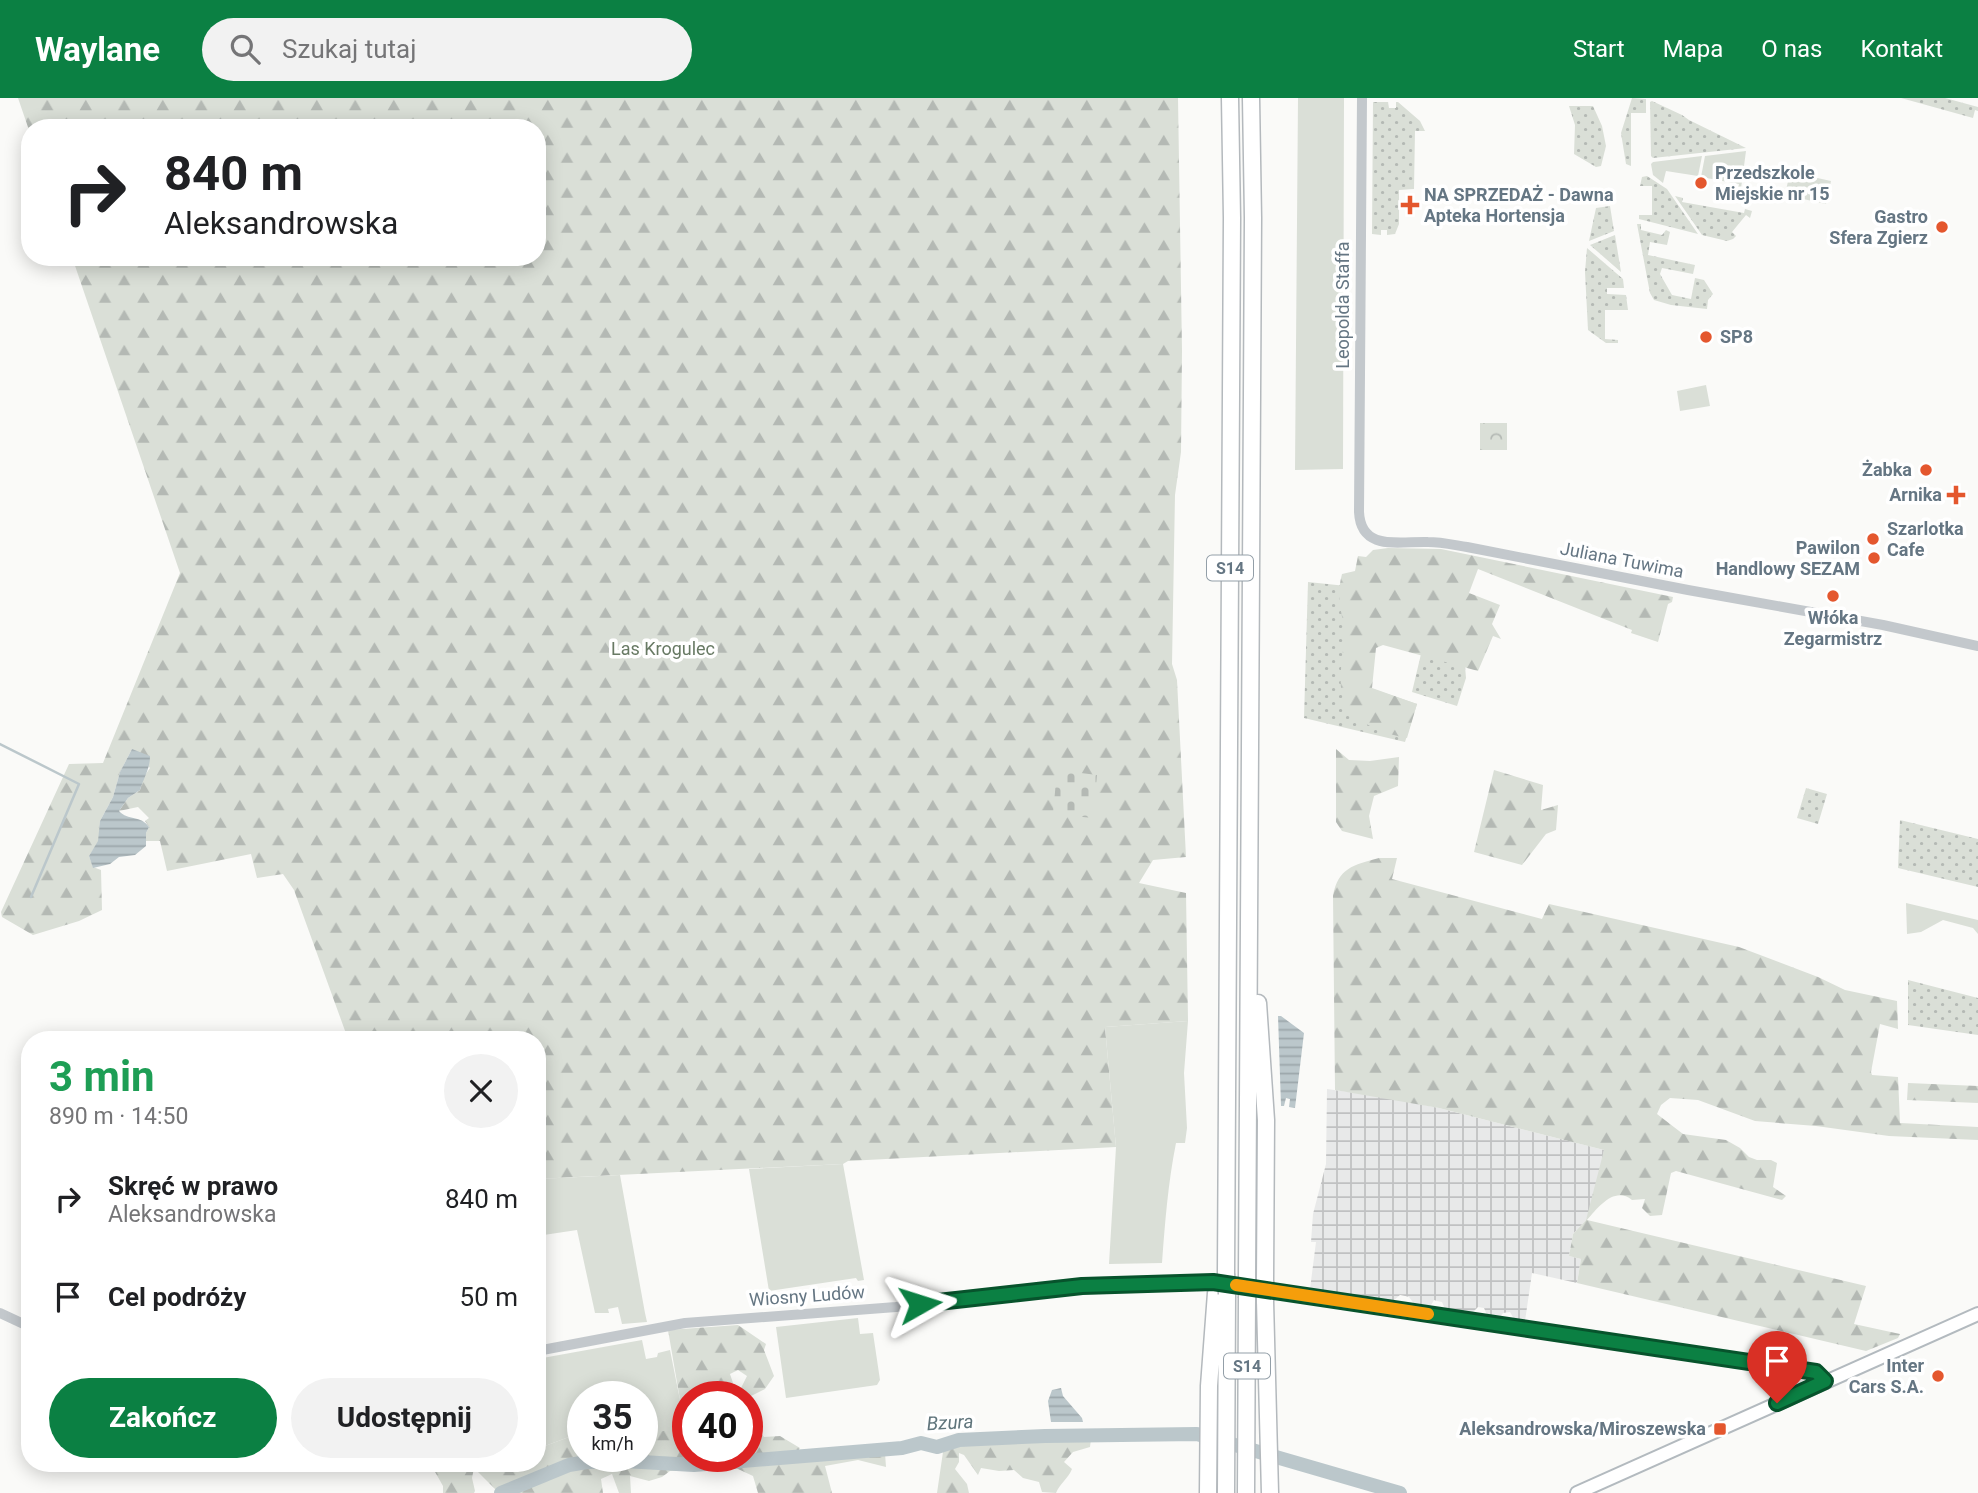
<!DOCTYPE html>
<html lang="pl">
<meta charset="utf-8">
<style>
:root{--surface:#fff;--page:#f2f2f2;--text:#202124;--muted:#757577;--accent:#0b8043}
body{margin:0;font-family:Roboto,sans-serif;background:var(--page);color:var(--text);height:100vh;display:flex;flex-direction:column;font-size:26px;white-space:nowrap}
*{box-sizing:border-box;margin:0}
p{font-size:23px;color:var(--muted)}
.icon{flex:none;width:38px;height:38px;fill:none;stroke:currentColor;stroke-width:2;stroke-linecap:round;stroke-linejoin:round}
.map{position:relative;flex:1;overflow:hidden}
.drawer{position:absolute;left:21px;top:933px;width:525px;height:441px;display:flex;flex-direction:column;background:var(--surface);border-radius:28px;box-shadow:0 4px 18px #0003}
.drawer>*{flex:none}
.guide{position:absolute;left:21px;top:21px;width:525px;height:147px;border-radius:28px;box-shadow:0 4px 18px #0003;background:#fff;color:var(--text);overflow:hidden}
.speed{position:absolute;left:567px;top:1283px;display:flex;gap:14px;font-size:35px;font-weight:700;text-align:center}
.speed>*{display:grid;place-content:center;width:91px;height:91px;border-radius:50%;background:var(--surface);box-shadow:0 4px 18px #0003;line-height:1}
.speed small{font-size:18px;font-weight:400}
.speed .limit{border:10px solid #d22;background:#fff;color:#111}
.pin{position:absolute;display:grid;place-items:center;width:60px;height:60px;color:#fff;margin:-72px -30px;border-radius:50% 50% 50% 0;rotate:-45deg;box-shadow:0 0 7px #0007}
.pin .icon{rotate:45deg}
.me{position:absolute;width:77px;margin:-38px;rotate:84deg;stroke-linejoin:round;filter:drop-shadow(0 0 5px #0008)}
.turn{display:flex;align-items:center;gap:24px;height:147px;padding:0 28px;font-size:32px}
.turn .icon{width:91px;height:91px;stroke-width:2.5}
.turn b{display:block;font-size:49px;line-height:60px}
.round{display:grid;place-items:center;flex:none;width:74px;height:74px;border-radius:37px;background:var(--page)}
.overview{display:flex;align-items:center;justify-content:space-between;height:119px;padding:0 28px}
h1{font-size:42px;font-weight:700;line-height:52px;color:#1e9e55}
.action{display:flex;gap:14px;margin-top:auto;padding:14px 28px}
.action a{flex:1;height:80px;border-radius:42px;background:var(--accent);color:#fff;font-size:28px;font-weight:700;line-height:80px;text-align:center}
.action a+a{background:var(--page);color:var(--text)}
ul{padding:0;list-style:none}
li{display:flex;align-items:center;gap:21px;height:98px;padding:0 28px}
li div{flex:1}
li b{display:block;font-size:26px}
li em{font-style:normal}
header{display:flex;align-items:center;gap:42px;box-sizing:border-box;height:98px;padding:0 35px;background:var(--accent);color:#fff}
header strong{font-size:33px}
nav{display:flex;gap:38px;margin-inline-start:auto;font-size:24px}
.search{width:490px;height:63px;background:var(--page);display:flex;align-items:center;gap:18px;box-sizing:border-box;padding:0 24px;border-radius:38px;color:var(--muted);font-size:26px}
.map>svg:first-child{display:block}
</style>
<header>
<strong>Waylane</strong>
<div class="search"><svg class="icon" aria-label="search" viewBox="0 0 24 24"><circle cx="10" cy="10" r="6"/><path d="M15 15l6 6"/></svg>Szukaj tutaj</div>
<nav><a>Start</a><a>Mapa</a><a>O nas</a><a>Kontakt</a></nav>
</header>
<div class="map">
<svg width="1978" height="1395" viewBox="0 0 1978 1395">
<defs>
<pattern id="industrial-grid" width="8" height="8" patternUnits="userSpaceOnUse" patternTransform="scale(1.75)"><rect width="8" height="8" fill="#e8e9e9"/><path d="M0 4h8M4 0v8" fill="none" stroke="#c0c1c2"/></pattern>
<pattern id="grass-dots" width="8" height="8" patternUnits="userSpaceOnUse" patternTransform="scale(1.75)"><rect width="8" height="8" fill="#dadfd7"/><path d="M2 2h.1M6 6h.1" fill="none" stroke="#b4b9b4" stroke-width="1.8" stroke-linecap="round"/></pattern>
<pattern id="forest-firs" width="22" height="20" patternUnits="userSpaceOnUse" patternTransform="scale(1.75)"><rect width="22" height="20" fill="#dadfd7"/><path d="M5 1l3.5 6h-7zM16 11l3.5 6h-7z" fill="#b4b9b4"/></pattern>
<pattern id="cemetery-stones" width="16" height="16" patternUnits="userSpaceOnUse" patternTransform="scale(1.75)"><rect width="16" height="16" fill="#dadfd7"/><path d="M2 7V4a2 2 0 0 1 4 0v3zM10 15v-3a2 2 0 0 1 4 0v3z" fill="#b4b9b4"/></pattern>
<pattern id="park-crowns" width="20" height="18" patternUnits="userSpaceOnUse" patternTransform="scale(1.75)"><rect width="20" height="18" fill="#dadfd7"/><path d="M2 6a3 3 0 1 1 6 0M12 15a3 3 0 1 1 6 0" fill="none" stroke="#b4b9b4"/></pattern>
<pattern id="water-rules" width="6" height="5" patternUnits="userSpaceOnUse" patternTransform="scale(1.75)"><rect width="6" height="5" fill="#bbc7cb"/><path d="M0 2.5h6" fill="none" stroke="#9ca6aa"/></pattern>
</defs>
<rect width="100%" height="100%" fill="#fafaf8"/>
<path fill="url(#industrial-grid)" d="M 1327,991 L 1378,998 L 1439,1010 L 1604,1052 L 1599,1090 L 1586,1122 L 1573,1136 L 1569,1158 L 1581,1161 L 1577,1185 L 1532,1175 L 1525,1223 L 1514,1221 L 1510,1214 L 1503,1215 L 1500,1219 L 1487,1217 L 1484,1210 L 1478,1209 L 1472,1215 L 1445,1211 L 1442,1204 L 1437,1203 L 1434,1202 L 1430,1209 L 1415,1207 L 1409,1199 L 1405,1198 L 1400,1197 L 1393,1203 L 1310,1191 L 1316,1144 L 1311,1144 L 1313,1116 L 1326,1066 Z"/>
<path fill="url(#grass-dots)" d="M 1632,0 L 1646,1 L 1646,15 L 1631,15 L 1631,68 L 1626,66 L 1621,35 Z
M 1901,0 L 1945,0 L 1978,9 L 1978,13 L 1975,12 L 1973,20 Z
M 1652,3 L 1682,17 L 1689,22 L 1746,50 L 1653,60 L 1651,58 L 1650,4 Z
M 1373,4 L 1388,4 L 1389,10 L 1396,10 L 1396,4 L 1398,4 L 1420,23 L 1425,33 L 1415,33 L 1414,91 L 1399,92 L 1399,126 L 1395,136 L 1387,137 L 1387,132 L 1381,132 L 1381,137 L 1372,136 Z
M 1569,8 L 1593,8 L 1602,28 L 1606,48 L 1601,68 L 1596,69 L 1574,56 L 1575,27 Z
M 1647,78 L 1667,91 L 1698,136 L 1639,121 L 1639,117 L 1652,117 L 1652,88 L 1640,88 L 1642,79 Z
M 1675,98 L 1683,100 L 1682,104 L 1744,115 L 1745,111 L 1752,113 L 1750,120 L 1746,117 L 1732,134 L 1736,138 L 1733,141 L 1727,143 L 1702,137 Z
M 1610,108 L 1614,133 L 1589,143 L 1596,110 Z
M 1637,126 L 1641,126 L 1641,132 L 1662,137 L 1666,132 L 1670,134 L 1667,147 L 1650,144 L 1648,157 L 1695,167 L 1693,176 L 1662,170 L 1660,176 L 1672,197 L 1691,201 L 1695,180 L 1704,182 L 1713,196 L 1708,202 L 1707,211 L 1671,207 L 1654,202 L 1650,195 Z
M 1615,137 L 1621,174 L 1590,147 Z
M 1587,150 L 1623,181 L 1624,190 L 1607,190 L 1607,196 L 1626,197 L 1628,212 L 1605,212 L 1605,241 L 1618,242 L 1618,245 L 1606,245 L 1588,232 L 1585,174 Z
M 1308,484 L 1356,489 L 1464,556 L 1466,580 L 1457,608 L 1412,594 L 1421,556 L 1374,542 L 1370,590 L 1417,606 L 1405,644 L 1304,620 Z
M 1806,690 L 1827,696 L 1818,726 L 1797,720 Z
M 1900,722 L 1978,741 L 1978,789 L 1898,770 Z
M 1908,882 L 1978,900 L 1978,937 L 1908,927 Z"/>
<path fill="url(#forest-firs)" d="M 18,0 L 1178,0 L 1182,253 L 1181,354 L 1175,397 L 1172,566 L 1177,582 L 1186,759 L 1153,762 L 1139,785 L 1186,795 L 1188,923 L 1105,929 L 1116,1049 L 848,1063 L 843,1066 L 537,1081 L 537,942 L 348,941 L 294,792 L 283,776 L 257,780 L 251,756 L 167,773 L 160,743 L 146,743 L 146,735 L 149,729 L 145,723 L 149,720 L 138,709 L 119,713 L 128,700 L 140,692 L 143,680 L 150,670 L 132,651 L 120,674 L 113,699 L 100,723 L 99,743 L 89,758 L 93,769 L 101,772 L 102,812 L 79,823 L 33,837 L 2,819 L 1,814 L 69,666 L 103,665 L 180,475 L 72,159 L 537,159 L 537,30 L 30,30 L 30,35 Z
M 1388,450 L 1441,451 L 1673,499 L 1672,504 L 1668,506 L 1658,544 L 1631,535 L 1632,532 L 1478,471 L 1469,495 L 1500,507 L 1492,526 L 1501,541 L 1493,538 L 1478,573 L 1383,547 L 1376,550 L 1372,590 L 1417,606 L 1407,640 C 1384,636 1347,623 1342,596 C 1338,577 1344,555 1344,536 C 1343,512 1335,503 1342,476 L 1355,473 L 1358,458 L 1366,459 L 1373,452 Z
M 1336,651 L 1349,662 L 1370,663 L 1399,659 L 1398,688 L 1374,698 L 1369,718 L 1373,741 L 1342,733 L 1336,724 Z
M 1494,672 L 1543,687 L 1541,712 L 1558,707 L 1556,732 L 1546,736 L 1522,767 L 1474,754 Z
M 1379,760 L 1397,760 L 1392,781 L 1542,821 L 1549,806 L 1739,849 L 1818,879 L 1845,892 L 1897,903 L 1898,931 L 1880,926 L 1871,974 L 1872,977 L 1898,979 L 1900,1025 L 1978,1029 L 1978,1042 L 1889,1038 L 1816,1028 L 1755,1023 L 1698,1002 L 1670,1000 L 1661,1007 L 1657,1016 L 1683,1036 L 1726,1042 L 1740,1050 L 1749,1059 L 1757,1062 L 1771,1062 L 1777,1065 L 1773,1089 L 1786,1098 L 1782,1102 L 1676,1073 L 1671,1075 L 1662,1117 L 1650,1118 L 1642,1110 L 1645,1101 L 1632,1102 C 1615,1088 1599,1108 1587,1122 L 1866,1188 L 1854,1226 L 1900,1236 L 1898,1240 L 1866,1253 L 1577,1185 L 1581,1161 L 1569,1158 L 1573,1136 L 1586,1122 L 1604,1052 L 1439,1010 L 1335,992 L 1333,798 C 1338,770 1353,767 1379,760 Z
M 1908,985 L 1978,988 L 1978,1005 L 1907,1002 Z
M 738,1227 L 766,1246 L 764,1252 L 774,1278 L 765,1291 L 747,1300 L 741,1290 L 747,1278 L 738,1272 L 730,1276 L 733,1285 L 725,1294 L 714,1287 L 711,1298 L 688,1298 L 688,1358 L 747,1358 L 747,1317 L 764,1339 L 780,1338 L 800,1350 L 793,1362 L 885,1355 L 886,1369 L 858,1362 L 825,1368 L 832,1395 L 758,1395 L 753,1378 L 738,1371 L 721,1370 L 706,1373 L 670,1373 L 662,1379 L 649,1383 L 630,1378 L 631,1395 L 619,1395 L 612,1376 L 601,1381 L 603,1395 L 499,1395 L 478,1374 L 479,1367 L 483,1365 L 537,1365 L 537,1351 L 569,1339 L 583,1338 L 583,1358 L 642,1358 L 642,1334 L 685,1331 L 668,1232 Z
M 1052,1341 L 1091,1341 L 1090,1349 L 1073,1354 L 1064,1364 L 1072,1371 C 1068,1381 1060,1385 1056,1395 L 1042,1394 L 1039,1384 L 1023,1380 L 1014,1372 L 999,1373 L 981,1370 L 978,1377 L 964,1357 L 959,1355 L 959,1364 L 955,1371 L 967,1386 L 969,1395 L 937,1395 L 943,1354 L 947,1352 L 974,1345 Z
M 430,1365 L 475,1365 L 472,1380 L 475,1393 L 474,1395 L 443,1395 L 443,1388 Z"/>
<path fill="url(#cemetery-stones)" d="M 1057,672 L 1097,677 L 1093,720 L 1053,716 Z"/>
<path fill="url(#park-crowns)" d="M 1480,325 L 1507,325 L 1507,352 L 1480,352 Z"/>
<path fill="#dadfd7" d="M 1298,0 L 1344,0 L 1343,371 L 1295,372 Z
M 1746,53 L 1740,98 L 1737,98 L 1739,86 L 1701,79 L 1705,58 Z
M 1702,58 L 1698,78 L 1666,73 L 1663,85 L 1653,77 L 1651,66 L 1653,64 Z
M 1790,74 L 1831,83 L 1826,106 L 1785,97 Z
M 1706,287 L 1710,308 L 1680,313 L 1677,293 Z
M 1906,805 L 1978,822 L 1978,836 L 1973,830 L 1943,822 L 1921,834 L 1907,836 Z
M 1188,923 L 1184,975 L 1187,1030 L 1185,1045 L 1176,1045 C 1168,1085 1165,1125 1162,1165 L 1109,1166 L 1116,1049 L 1105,929 Z
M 843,1066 L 864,1182 L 858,1183 L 856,1180 L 769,1193 L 749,1071 Z
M 620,1077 L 645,1215 L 647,1224 L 622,1226 L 618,1209 L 608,1211 L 609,1215 L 595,1215 L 577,1132 L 537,1138 L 537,1081 Z
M 858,1220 L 860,1236 L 873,1235 L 880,1282 L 877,1287 L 786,1300 L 776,1229 Z
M 642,1242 L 646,1261 L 657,1259 L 658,1255 L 670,1252 L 686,1332 L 642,1334 L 642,1298 L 583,1298 L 583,1338 L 569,1339 L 537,1351 L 537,1261 Z"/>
<path fill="url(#water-rules)" d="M 132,651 L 150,658 C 150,671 144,679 140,692 L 128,700 L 119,713 C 128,723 141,717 149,729 L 146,735 L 146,748 L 135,757 L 119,759 L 110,766 L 93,770 L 89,758 L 98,743 L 100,723 L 113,699 L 120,674 Z
M 1278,918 L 1281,918 L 1304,935 L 1295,1010 L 1289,1009 L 1290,1001 L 1286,1000 L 1284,1008 L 1281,1008 Z
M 1061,1290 L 1063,1298 L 1082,1320 L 1083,1324 L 1051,1324 L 1048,1303 L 1052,1292 Z"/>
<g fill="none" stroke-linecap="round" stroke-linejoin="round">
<path stroke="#bbc7cb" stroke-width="2.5" d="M 0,646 L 79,686 L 31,799"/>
<path stroke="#bbc7cb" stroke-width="14" d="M 501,1395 L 569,1367 L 587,1364 L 624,1363 L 694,1367 L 902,1350 L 921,1345 L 937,1349 L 959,1342 L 1045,1338 L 1197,1336 L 1400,1395"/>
<g stroke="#b3babf" stroke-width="16">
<path id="secondary" d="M 1577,1395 L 1978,1216"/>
</g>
<g stroke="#b4b9bd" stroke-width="19">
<path id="motorway" d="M 1258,905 L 1266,1022 L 1265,1183
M 1226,1176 L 1232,120 L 1230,0
M 1247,1180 L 1253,120 L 1251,0
M 1265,1203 L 1270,1395
M 1208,1395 L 1209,1288 L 1216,1195
M 1226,1395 L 1227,1196
M 1246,1395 L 1247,1200"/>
</g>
<path stroke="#c3c8cc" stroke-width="10" d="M 1362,0 L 1359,414 C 1361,454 1400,443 1428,444 C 1441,444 1454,447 1467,449 L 1688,492 L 1883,527 L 1978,548
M 0,1215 L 30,1229
M 537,1253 L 685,1225 L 896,1209 L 1081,1188 L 1213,1184 L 1816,1274 L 1825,1283"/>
<use href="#secondary" stroke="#fff" stroke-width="12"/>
<use href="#motorway" stroke="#fff" stroke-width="16"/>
<g stroke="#b4b9bd" stroke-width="19" stroke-linecap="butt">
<path id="motorway-bridge" d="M 1226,1176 L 1227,1196
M 1265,1183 L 1265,1203
M 1247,1200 L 1247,1180"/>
</g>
<use href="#motorway-bridge" stroke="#fff" stroke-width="16"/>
</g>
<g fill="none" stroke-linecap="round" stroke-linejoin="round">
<g stroke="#07532c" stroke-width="18">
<path id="route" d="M 920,1206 L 1082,1188 L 1213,1184 L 1816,1274 L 1825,1283 L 1777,1305"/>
</g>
<use href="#route" stroke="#0b8043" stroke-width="12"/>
<path stroke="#f59e0b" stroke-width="12" d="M 1236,1187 L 1428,1216"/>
</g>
<g fill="#e4572e" stroke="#fff" stroke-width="2.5">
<circle cx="1701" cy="85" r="7"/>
<path d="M1406.5 96.5h7v7h7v7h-7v7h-7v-7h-7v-7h7z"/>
<circle cx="1942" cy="129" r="7"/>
<circle cx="1706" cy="239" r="7"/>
<circle cx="1926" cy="372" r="7"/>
<path d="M1952.5 386.5h7v7h7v7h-7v7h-7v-7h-7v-7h7z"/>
<circle cx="1873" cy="441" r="7"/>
<circle cx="1874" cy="460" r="7"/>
<circle cx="1833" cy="498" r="7"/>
<circle cx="1938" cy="1278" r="7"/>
<rect x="1713" y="1324" width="14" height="14" rx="3.5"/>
</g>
<g text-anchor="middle" stroke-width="7" stroke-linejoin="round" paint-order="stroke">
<g fill="#fff" stroke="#939fa8" stroke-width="2">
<rect x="1207" y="457.5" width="46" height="25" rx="5"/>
<rect x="1224" y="1255.5" width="46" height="25" rx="5"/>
</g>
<g font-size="16" font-weight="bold" fill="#657683">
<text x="1230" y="476">S14</text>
<text x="1247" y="1274">S14</text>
</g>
<g font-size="18" font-weight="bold" fill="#657683" stroke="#fff" text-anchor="end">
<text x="1715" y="81" text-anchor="start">Przedszkole<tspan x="1715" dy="21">Miejskie nr 15</tspan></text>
<text x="1424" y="103" text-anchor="start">NA SPRZEDAŻ - Dawna<tspan x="1424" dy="21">Apteka Hortensja</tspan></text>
<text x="1928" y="125">Gastro<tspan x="1928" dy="21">Sfera Zgierz</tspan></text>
<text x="1720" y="245" text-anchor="start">SP8</text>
<text x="1912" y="378">Żabka</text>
<text x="1942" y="403">Arnika</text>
<text x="1887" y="437" text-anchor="start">Szarlotka<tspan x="1887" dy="21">Cafe</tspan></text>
<text x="1860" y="456">Pawilon<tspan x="1860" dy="21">Handlowy SEZAM</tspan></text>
<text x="1833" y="526" text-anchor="middle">Włóka<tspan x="1833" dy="21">Zegarmistrz</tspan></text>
<text x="1924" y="1274">Inter<tspan x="1924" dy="21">Cars S.A.</tspan></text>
<text x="1706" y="1337">Aleksandrowska/Miroszewska</text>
</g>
<g font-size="18" fill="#657683" stroke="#fff">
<text transform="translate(1343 207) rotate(-90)" y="6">Leopolda Staffa</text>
<text transform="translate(1622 462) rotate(11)" y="6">Juliana Tuwima</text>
<text transform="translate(807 1198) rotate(-4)" y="6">Wiosny Ludów</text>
</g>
<g font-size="18" fill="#687a64" stroke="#fff">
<text x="663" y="557">Las Krogulec</text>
</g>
<g font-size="19" font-style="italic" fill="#60757c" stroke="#fff">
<text transform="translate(950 1324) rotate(-3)" y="7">Bzura</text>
</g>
</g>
</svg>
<div class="speed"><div>35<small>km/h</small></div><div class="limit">40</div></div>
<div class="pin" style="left:1777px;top:1305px;background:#d93025"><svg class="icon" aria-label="arrive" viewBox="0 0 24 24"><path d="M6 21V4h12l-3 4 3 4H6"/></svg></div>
<svg class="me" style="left:920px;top:1206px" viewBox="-20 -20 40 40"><path d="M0-17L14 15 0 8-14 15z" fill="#0b8043" stroke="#fff" stroke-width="4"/></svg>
<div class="guide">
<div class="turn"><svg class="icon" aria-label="right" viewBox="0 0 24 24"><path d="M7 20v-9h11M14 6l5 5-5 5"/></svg><div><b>840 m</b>Aleksandrowska</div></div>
</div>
<section class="drawer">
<div class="overview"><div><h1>3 min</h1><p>890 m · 14:50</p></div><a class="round"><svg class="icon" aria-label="close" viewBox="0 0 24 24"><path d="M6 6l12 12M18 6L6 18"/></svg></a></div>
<ul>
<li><svg class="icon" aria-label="right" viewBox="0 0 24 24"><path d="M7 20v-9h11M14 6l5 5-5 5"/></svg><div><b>Skręć w prawo</b><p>Aleksandrowska</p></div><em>840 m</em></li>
<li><svg class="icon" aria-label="arrive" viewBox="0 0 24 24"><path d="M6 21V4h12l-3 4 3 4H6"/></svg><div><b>Cel podróży</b></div><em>50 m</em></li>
</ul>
<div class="action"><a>Zakończ</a><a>Udostępnij</a></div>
</section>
</div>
